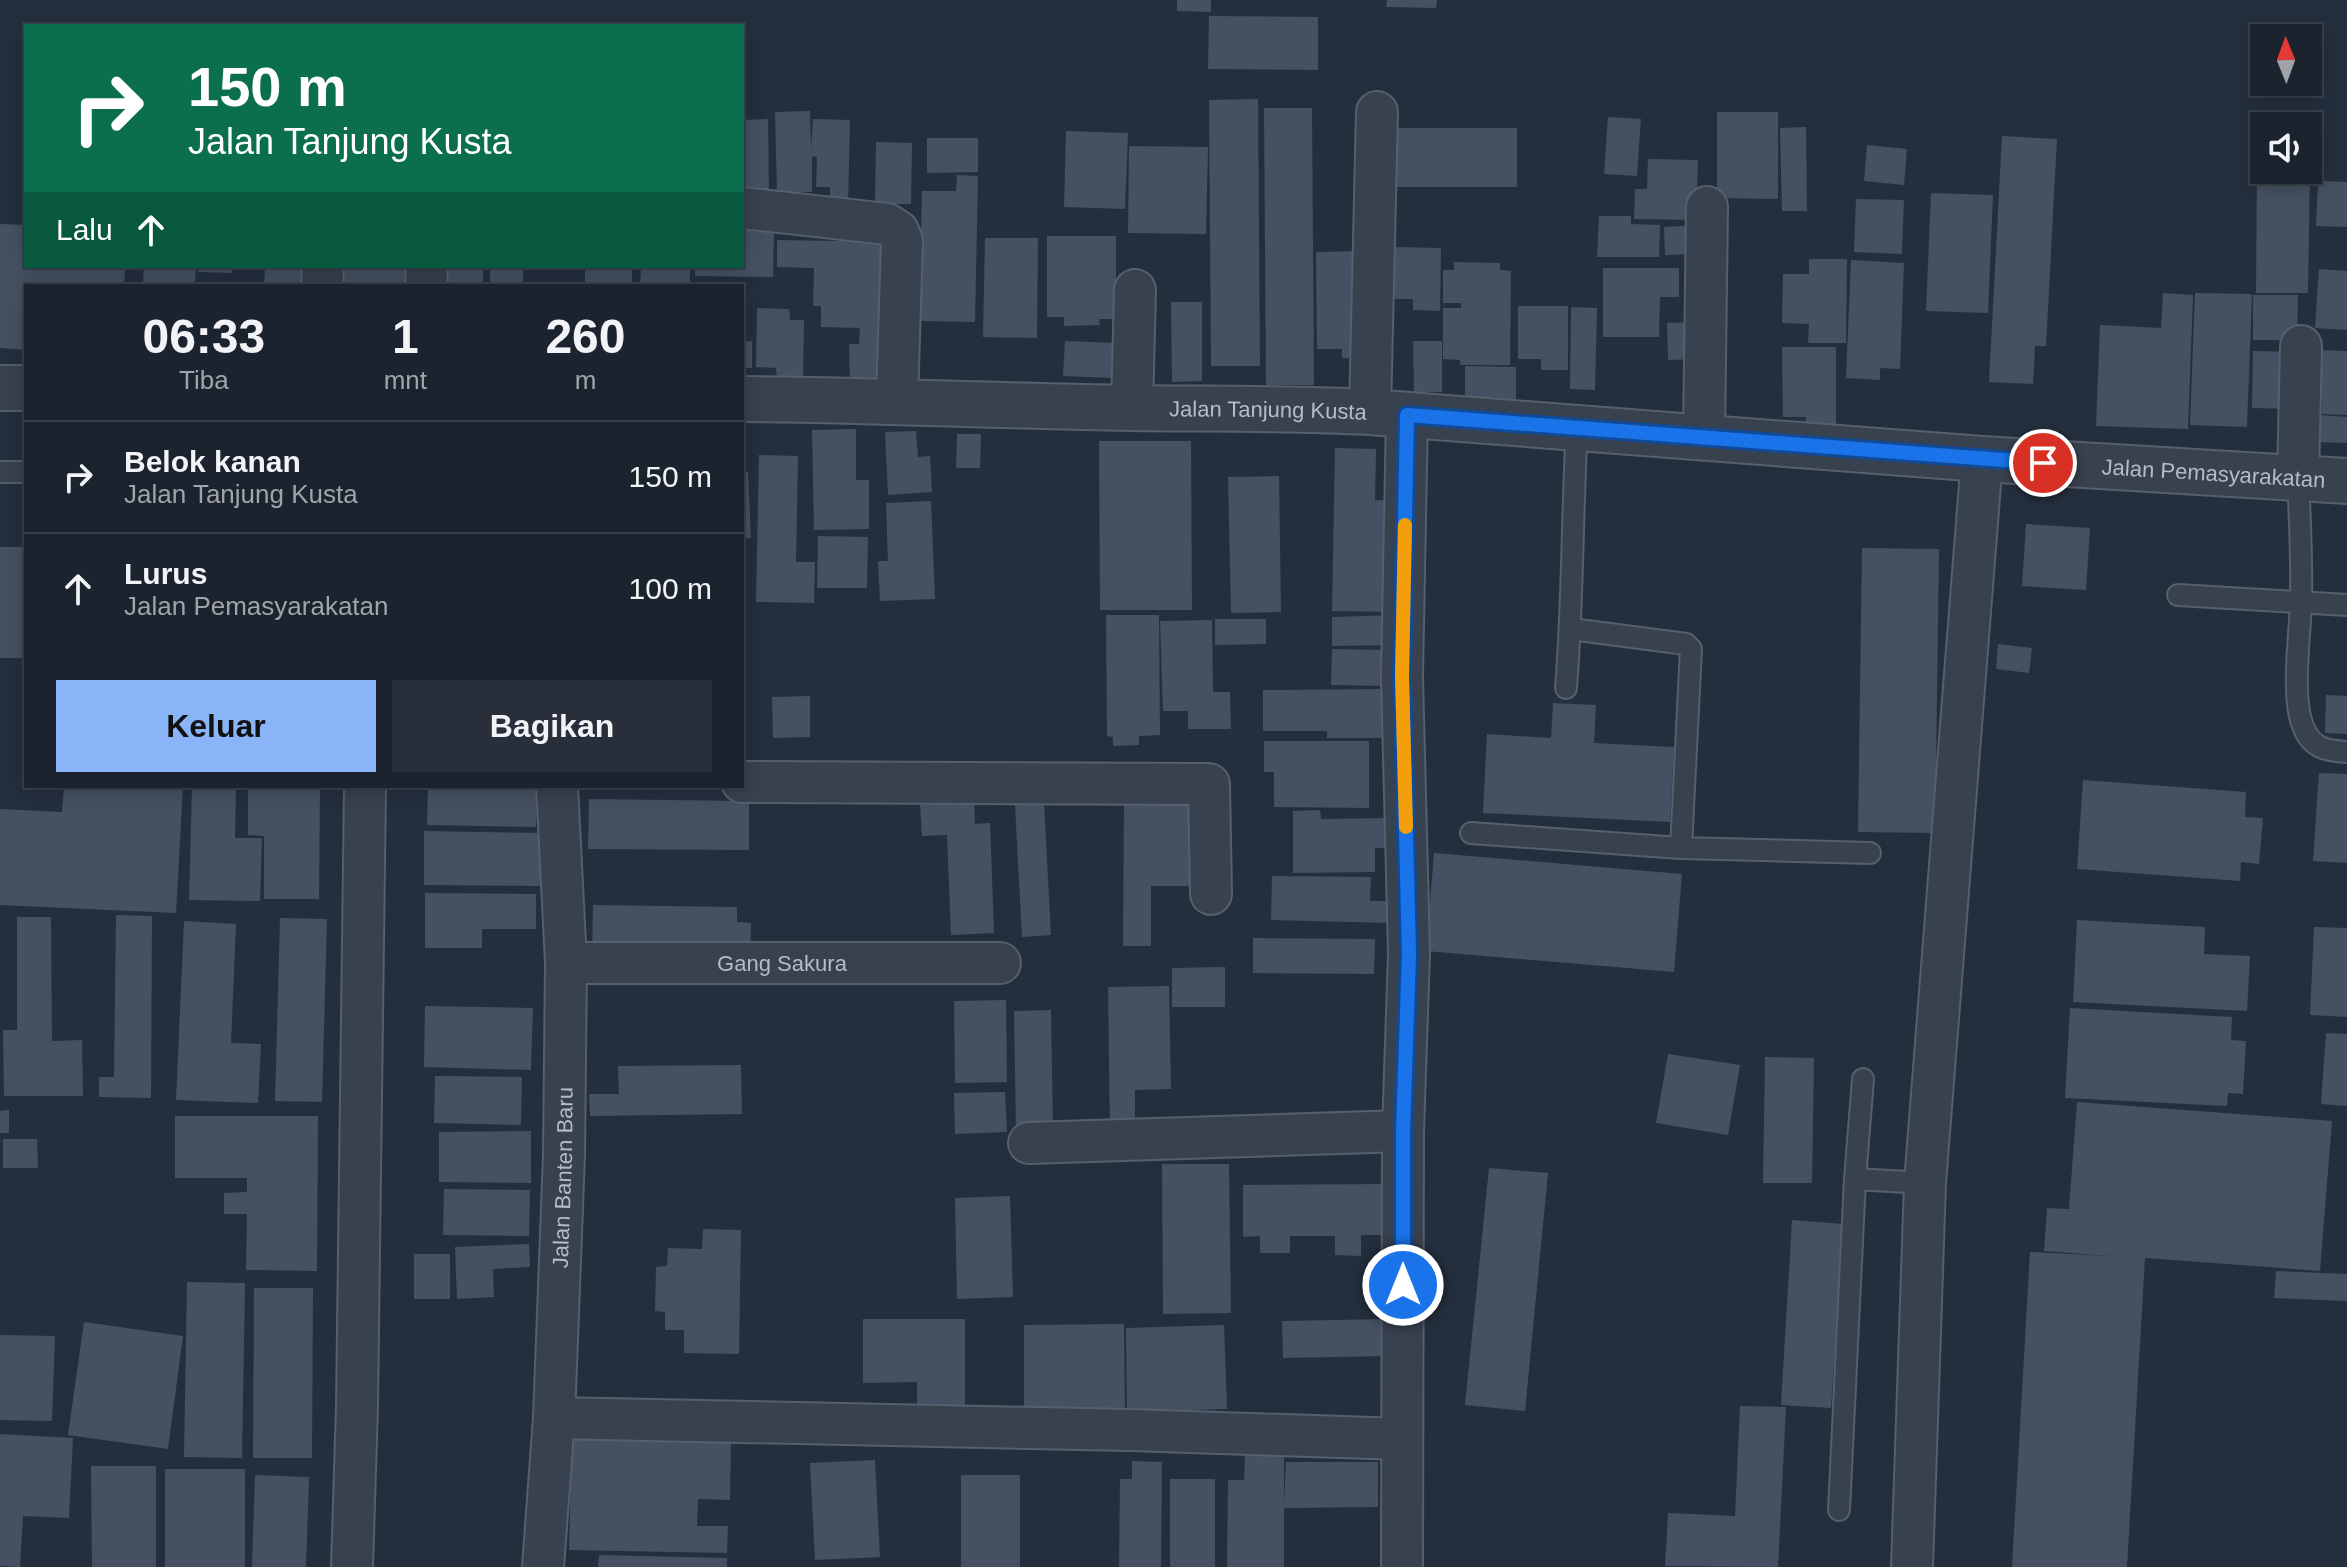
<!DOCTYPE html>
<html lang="id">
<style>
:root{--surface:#1b232e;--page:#282f3a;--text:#f1f3f6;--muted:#a0a4aa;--line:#39404a;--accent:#8ab4f8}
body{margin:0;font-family:Arial,sans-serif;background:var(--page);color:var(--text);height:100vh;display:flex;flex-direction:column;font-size:30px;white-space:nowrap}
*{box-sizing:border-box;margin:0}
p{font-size:26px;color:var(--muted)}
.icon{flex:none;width:44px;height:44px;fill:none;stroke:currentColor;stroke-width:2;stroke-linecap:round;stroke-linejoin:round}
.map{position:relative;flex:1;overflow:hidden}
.drawer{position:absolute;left:24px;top:284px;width:720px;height:504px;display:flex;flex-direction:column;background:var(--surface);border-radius:0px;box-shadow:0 4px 20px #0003,0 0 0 2px var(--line)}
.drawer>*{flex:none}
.guide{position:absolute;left:24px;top:24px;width:720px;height:244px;border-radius:0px;box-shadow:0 4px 20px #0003,0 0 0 2px var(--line);background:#0b6e4f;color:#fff;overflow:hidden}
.needle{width:52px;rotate:359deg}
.tools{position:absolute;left:2250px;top:24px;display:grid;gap:16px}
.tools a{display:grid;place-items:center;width:72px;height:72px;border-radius:0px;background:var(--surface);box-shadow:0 4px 20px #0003,0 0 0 2px var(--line);font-size:40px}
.pin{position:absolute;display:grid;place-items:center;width:68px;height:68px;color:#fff;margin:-34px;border:4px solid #fff;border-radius:50%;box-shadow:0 2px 8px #0007}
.me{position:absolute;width:88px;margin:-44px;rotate:0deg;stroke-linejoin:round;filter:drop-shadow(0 0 6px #0008)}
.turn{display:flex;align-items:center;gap:28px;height:168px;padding:0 32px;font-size:36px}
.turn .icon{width:104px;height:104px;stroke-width:2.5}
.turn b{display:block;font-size:56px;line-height:68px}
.then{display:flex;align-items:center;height:76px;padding:0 32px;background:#0003;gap:16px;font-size:30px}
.eta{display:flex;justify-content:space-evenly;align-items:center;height:136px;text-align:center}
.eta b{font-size:48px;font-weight:600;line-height:56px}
.cta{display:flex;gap:16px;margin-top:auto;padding:16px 32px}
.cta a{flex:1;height:92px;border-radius:0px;background:var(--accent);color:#111;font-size:32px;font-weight:600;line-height:92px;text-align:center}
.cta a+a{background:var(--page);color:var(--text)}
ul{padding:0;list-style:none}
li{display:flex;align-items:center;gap:24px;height:112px;padding:0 32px;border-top:2px solid var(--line)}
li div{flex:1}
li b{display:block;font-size:30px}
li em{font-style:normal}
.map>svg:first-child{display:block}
</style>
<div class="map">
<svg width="2347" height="1567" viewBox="0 0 2347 1567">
<rect width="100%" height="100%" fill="#242f3e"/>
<path fill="#455162" d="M 1177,0 L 1211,0 L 1211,12 L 1177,11 Z
M 1387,0 L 1437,0 L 1436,8 L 1386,7 Z
M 1209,16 L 1318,17 L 1318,70 L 1208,69 Z
M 1258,99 L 1260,366 L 1211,366 L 1209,100 Z
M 1264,108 L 1312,108 L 1314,385 L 1266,385 Z
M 810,111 L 811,149 L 813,119 L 850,120 L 848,206 L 830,206 L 830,187 L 816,187 L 817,157 L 812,156 L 812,192 L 777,192 L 775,112 Z
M 1717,112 L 1778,112 L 1778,199 L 1717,198 Z
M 1608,117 L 1641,119 L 1637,176 L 1604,174 Z
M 768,119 L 769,200 L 742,201 L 742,120 Z
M 1806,127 L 1807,211 L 1782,211 L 1780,128 Z
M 1397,128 L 1517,128 L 1517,187 L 1397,187 Z
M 1066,131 L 1128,133 L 1125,209 L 1064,207 Z
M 2002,136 L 2057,139 L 2046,346 L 2035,346 L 2033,384 L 1989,382 Z
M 927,138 L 978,138 L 978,172 L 927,173 Z
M 876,142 L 912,143 L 911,204 L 875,204 Z
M 1867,145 L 1907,149 L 1904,185 L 1864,181 Z
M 1129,146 L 1208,147 L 1206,234 L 1128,233 Z
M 1648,159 L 1698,160 L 1696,220 L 1634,219 L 1635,189 L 1647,189 Z
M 2257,162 L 2264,162 L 2264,170 L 2310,170 L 2308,293 L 2256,293 Z
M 957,175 L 978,176 L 975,322 L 919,321 L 922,191 L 956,191 Z
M 2318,181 L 2347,182 L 2347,227 L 2316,226 Z
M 1931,193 L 1993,195 L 1988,313 L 1926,311 Z
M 1856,199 L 1904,200 L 1902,254 L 1854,252 Z
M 1599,216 L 1631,216 L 1631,224 L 1660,225 L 1659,257 L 1597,257 Z
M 0,224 L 26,225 L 26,266 L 125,266 L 124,286 L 26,286 L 26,350 L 0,348 Z
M 1701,225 L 1702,254 L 1665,255 L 1664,227 Z
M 742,228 L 774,229 L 773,277 L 695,276 L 695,266 L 742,266 Z
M 1047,236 L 1116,236 L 1116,319 L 1099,319 L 1100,325 L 1064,326 L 1064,317 L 1047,317 Z
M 985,238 L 1038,238 L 1037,338 L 983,337 Z
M 777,240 L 898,242 L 880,383 L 850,384 L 849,344 L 859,344 L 860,328 L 821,327 L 821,306 L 813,306 L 814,268 L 777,267 Z
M 1393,247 L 1441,248 L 1440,311 L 1413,310 L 1413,299 L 1392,299 Z
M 1369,251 L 1370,358 L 1342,358 L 1342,349 L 1317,349 L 1316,252 Z
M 1809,259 L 1847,259 L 1846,343 L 1808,343 L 1809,324 L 1782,323 L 1783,274 L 1809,274 Z
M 1851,260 L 1904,263 L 1900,369 L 1880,368 L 1880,380 L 1846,378 Z
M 1454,262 L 1500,263 L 1500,270 L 1511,271 L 1510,365 L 1460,365 L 1460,360 L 1443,359 L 1443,308 L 1461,308 L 1461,303 L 1443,303 L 1443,270 L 1454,270 Z
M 144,266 L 196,266 L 195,286 L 143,286 Z
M 198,266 L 232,266 L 232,273 L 198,272 Z
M 265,266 L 315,266 L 315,286 L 264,286 Z
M 342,266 L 420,266 L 420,286 L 341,286 Z
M 431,266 L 483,266 L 483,286 L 431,286 Z
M 490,266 L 523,266 L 523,286 L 490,286 Z
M 585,266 L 632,266 L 632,286 L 585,286 Z
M 641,266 L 690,266 L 690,286 L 640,286 Z
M 1603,268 L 1679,268 L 1679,297 L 1660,297 L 1659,337 L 1603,337 Z
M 2319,269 L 2347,271 L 2347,330 L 2315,328 Z
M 2163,293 L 2193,295 L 2188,429 L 2096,426 L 2100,325 L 2161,328 Z
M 2195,293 L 2252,294 L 2247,427 L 2190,425 Z
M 2253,295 L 2298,295 L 2297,340 L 2253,340 Z
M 1171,302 L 1202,302 L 1202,381 L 1172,382 Z
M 1518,306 L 1568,306 L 1568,370 L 1541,370 L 1541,359 L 1518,359 Z
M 1571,307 L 1597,308 L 1595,390 L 1570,389 Z
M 757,308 L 789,309 L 790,320 L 804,320 L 803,378 L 777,377 L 776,368 L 756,367 Z
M 1697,322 L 1698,359 L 1668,360 L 1667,323 Z
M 752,341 L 752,368 L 742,368 L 742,342 Z
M 1065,341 L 1116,343 L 1115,378 L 1063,376 Z
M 1413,341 L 1442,341 L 1442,392 L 1414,392 Z
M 1782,347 L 1836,347 L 1836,430 L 1805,430 L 1806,417 L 1783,417 Z
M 2317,350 L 2347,351 L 2347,415 L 2322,414 L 2322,391 L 2317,390 Z
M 2253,351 L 2295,352 L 2294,409 L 2252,408 Z
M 1465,366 L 1516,367 L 1516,415 L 1465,414 Z
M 2318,415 L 2347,417 L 2347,443 L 2317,442 Z
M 856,429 L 856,480 L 869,480 L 869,529 L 814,530 L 812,430 Z
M 916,431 L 918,457 L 930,456 L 932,492 L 888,495 L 885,432 Z
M 957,434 L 981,434 L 980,468 L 956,468 Z
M 1099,441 L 1191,441 L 1192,610 L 1100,610 Z
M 1335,448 L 1376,449 L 1375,500 L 1398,501 L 1397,612 L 1332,611 Z
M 759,455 L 798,456 L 796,562 L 815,562 L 814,603 L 756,602 Z
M 742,472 L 748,472 L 751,538 L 742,538 Z
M 1279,476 L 1281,612 L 1231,613 L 1228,477 Z
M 931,501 L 935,599 L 880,601 L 878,561 L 888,561 L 886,503 Z
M 2026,524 L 2090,528 L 2086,590 L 2022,586 Z
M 818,536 L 868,537 L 867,588 L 817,588 Z
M 0,547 L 26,547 L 26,658 L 0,658 Z
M 1862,548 L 1939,549 L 1935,833 L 1858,832 Z
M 1106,615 L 1159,615 L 1160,735 L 1139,736 L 1139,745 L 1113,746 L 1113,737 L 1107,736 Z
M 1396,615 L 1397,645 L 1332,646 L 1332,617 Z
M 1215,619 L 1266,619 L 1266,644 L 1215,645 Z
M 1212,620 L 1213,692 L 1230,692 L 1231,729 L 1188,729 L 1188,711 L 1163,711 L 1160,621 Z
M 1998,644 L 2032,648 L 2029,673 L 1996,669 Z
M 1332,649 L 1387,650 L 1387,686 L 1331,685 Z
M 1387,689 L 1387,738 L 1327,738 L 1327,731 L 1263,731 L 1263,690 Z
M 2326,695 L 2347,696 L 2347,734 L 2325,733 Z
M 810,696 L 810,737 L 773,738 L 772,697 Z
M 1553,703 L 1596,705 L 1594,743 L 1674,747 L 1670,822 L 1483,813 L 1487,734 L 1551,738 Z
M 1264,741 L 1369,741 L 1369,808 L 1274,807 L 1274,772 L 1264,772 Z
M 2319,773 L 2347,774 L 2347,863 L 2313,861 Z
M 2083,780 L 2246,792 L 2245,817 L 2263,818 L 2259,864 L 2241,862 L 2240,881 L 2077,869 Z
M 64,786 L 183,786 L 176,913 L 0,905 L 0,809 L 62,812 Z
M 192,786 L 236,786 L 235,838 L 262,838 L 260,901 L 189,900 Z
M 248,786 L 320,786 L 319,899 L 264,899 L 264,836 L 248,835 Z
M 428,786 L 537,786 L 536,827 L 427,825 Z
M 589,799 L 749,801 L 749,850 L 588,849 Z
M 1124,800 L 1203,800 L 1203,886 L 1151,886 L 1151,946 L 1123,946 Z
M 974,802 L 975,824 L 990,823 L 994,933 L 951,935 L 947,835 L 922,836 L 920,805 Z
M 1044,803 L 1051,935 L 1022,937 L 1015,805 Z
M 1320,810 L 1321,819 L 1387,818 L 1388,848 L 1375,848 L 1375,872 L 1293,873 L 1293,811 Z
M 424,831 L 545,833 L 545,886 L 424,885 Z
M 1434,853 L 1682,874 L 1674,972 L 1426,951 Z
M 1272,876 L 1371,877 L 1370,901 L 1392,901 L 1392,923 L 1271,920 Z
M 425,893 L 536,894 L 536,929 L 482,929 L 482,948 L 425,948 Z
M 593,905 L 737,907 L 737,922 L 751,923 L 750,962 L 592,959 Z
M 116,915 L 152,916 L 151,1098 L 99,1097 L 99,1077 L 114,1077 Z
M 17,917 L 51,917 L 52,1041 L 82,1040 L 83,1096 L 4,1096 L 3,1030 L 17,1030 Z
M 280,918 L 327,919 L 322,1102 L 275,1101 Z
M 2077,920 L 2205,927 L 2204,954 L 2250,956 L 2247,1011 L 2073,1002 Z
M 184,921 L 236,924 L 231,1043 L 261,1044 L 258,1103 L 176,1100 Z
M 2314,927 L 2347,928 L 2347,1017 L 2310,1015 Z
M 1253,938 L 1375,939 L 1374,974 L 1253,973 Z
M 1225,967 L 1225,1007 L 1172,1007 L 1172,968 Z
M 1169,986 L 1171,1089 L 1135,1090 L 1135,1133 L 1110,1133 L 1108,987 Z
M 1006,1000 L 1007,1082 L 955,1083 L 954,1001 Z
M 425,1006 L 533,1008 L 531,1070 L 424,1067 Z
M 2070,1008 L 2232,1017 L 2231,1040 L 2246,1041 L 2243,1094 L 2228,1093 L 2227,1106 L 2065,1098 Z
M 1051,1010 L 1053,1130 L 1016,1131 L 1014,1011 Z
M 2326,1033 L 2347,1034 L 2347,1106 L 2321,1104 Z
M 1668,1054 L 1740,1065 L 1728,1135 L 1656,1123 Z
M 1765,1057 L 1814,1058 L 1812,1183 L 1763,1183 Z
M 741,1065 L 742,1114 L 590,1116 L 589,1094 L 619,1094 L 618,1066 Z
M 435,1076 L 522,1077 L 521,1125 L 434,1123 Z
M 1005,1092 L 1007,1132 L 955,1134 L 954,1093 Z
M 2077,1102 L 2332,1121 L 2320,1271 L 2145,1258 L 2127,1567 L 2012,1567 L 2030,1252 L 2110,1256 L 2044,1251 L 2047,1208 L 2069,1209 Z
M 9,1110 L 9,1133 L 0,1133 L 0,1111 Z
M 175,1116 L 318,1116 L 317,1271 L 246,1270 L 247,1214 L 224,1214 L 224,1193 L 247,1192 L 247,1178 L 175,1178 Z
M 531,1131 L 531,1183 L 439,1182 L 439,1132 Z
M 3,1139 L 37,1139 L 38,1168 L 3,1168 Z
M 1162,1164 L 1229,1164 L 1231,1313 L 1163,1314 Z
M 1489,1168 L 1548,1173 L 1525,1411 L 1465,1405 Z
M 1387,1184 L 1388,1235 L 1361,1235 L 1361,1256 L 1335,1255 L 1335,1236 L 1290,1236 L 1290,1253 L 1260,1253 L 1260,1236 L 1243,1237 L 1243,1185 Z
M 444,1189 L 530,1190 L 529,1236 L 443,1235 Z
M 1010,1196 L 1013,1297 L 957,1299 L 955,1198 Z
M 1792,1220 L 1843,1224 L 1831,1408 L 1781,1405 Z
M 703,1229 L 741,1230 L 739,1354 L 684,1353 L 684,1330 L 665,1330 L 665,1312 L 655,1311 L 656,1267 L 667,1266 L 668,1248 L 702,1249 Z
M 529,1244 L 530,1267 L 493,1269 L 494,1297 L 457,1299 L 455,1247 Z
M 414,1254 L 450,1254 L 450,1299 L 414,1299 Z
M 2276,1271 L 2347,1274 L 2347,1301 L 2274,1298 Z
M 187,1282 L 245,1283 L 242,1458 L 184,1457 Z
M 254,1288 L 313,1288 L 312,1458 L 253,1458 Z
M 863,1319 L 965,1319 L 965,1420 L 917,1421 L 917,1382 L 863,1383 Z
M 1387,1319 L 1388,1356 L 1283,1358 L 1282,1321 Z
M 84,1322 L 183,1336 L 168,1449 L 68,1435 Z
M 1124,1324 L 1125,1418 L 1024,1419 L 1024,1325 Z
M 1224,1325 L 1227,1409 L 1127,1412 L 1126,1328 Z
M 0,1335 L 55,1336 L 52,1421 L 0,1420 Z
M 1740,1406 L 1786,1407 L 1778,1567 L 1665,1566 L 1668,1513 L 1735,1516 Z
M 0,1434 L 73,1438 L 69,1518 L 23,1516 L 20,1567 L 0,1566 Z
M 572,1434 L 731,1437 L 730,1500 L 698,1499 L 697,1526 L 728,1526 L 727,1553 L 569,1550 Z
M 1245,1455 L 1284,1456 L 1284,1504 L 1286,1462 L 1378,1462 L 1378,1507 L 1284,1508 L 1284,1567 L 1227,1567 L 1228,1480 L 1244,1480 Z
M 875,1460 L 880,1557 L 815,1560 L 810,1463 Z
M 1132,1461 L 1162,1462 L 1161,1567 L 1119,1567 L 1120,1479 L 1132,1479 Z
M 91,1466 L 156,1466 L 156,1567 L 92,1567 Z
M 165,1469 L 245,1469 L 245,1567 L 165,1567 Z
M 255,1475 L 309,1477 L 306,1567 L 252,1567 Z
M 961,1475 L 1020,1475 L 1020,1567 L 961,1567 Z
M 1170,1479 L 1215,1479 L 1215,1567 L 1170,1567 Z
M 599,1555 L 727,1558 L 727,1567 L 598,1567 Z"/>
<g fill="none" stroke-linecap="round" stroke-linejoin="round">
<g stroke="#565f6c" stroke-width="24">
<path id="service" d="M 0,472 L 26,472
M 2298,477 C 2300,519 2302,560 2301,602 C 2300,635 2291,697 2303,726 C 2311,748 2326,751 2347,752
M 2178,595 L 2347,605
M 1566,688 C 1573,601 1572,513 1577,426
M 1471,833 L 1681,848 L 1691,649 L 1686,644 L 1571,629
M 1681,848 L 1870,853
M 1863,1079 L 1855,1179 L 1925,1183
M 1839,1510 L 1855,1179"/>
</g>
<g stroke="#565f6c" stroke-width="44">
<g id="minor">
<path d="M 742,208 L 887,224 L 898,231 L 902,241 L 897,400"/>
<path d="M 322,286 L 323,266"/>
<path d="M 426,286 L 427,266"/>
<path d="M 1132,408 L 1135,290"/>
<path d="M 1370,412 L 1377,112"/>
<path d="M 1704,437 L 1707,207"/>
<path d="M 2298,477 L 2301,346"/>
<path d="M 742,782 L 1209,784 L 1211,894"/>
<path id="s1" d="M 566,963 L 1000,963"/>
<path d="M 1029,1143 L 1403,1131"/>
<path d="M 554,1418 L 1130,1430 L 1402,1439"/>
<path d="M 352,1567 L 357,1406 L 365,786"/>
<path id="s2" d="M 543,1567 L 554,1418 L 564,1155 L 566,963 L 557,786"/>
<path d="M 1402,1567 L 1403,1131 L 1409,954 L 1402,676 L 1407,415"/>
<path d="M 1912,1567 L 1925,1183 L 1982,459"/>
</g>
</g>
<g stroke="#565f6c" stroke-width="48">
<g id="tertiary">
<path d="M 0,388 L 26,388"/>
<path id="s3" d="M 742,399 C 872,400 1002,406 1132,408 C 1212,409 1291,408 1370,412 L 1982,459 L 2347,481"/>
</g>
</g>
<use href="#service" stroke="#38414e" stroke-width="20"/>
<use href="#minor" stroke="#38414e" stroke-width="40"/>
<use href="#tertiary" stroke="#38414e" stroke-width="44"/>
</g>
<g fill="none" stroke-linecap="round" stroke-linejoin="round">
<g stroke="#114b97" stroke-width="20">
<path id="route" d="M 1403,1285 L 1403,1131 L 1409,954 L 1402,676 L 1407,415 L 2043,463"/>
</g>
<use href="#route" stroke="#1a73e8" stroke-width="14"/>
<path stroke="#f59e0b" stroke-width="14" d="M 1405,525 L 1402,676 L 1406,827"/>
</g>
<g text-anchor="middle" stroke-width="6" stroke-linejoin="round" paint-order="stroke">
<g font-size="22" fill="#b4bcc9" stroke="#1d2633">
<text dy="8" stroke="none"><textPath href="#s3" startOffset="526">Jalan Tanjung Kusta</textPath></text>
<text dy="8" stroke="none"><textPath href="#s3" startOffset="1474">Jalan Pemasyarakatan</textPath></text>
<text dy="8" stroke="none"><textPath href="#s1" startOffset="216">Gang Sakura</textPath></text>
<text dy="8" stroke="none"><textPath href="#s2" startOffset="390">Jalan Banten Baru</textPath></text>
</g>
</g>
</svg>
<div class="tools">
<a><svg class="needle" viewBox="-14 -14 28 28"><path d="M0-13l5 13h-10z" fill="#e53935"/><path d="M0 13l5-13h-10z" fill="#a0a4aa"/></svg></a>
<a><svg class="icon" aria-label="sound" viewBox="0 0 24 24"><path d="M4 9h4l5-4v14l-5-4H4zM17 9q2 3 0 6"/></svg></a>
</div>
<div class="pin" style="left:2043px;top:463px;background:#d93025"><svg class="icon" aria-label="arrive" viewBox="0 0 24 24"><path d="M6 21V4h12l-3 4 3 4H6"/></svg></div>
<svg class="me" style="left:1403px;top:1285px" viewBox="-20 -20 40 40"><circle r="17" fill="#1a73e8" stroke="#fff" stroke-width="3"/><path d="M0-11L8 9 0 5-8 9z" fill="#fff"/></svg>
<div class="guide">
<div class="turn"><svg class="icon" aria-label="right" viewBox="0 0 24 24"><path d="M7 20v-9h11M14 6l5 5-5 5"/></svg><div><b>150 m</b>Jalan Tanjung Kusta</div></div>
<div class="then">Lalu<svg class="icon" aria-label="ahead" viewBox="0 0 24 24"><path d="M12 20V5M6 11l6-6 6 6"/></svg></div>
</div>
<section class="drawer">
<div class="eta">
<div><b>06:33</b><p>Tiba</p></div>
<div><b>1</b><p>mnt</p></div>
<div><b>260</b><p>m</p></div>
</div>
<ul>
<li><svg class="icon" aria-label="right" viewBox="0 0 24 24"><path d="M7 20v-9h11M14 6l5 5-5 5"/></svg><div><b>Belok kanan</b><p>Jalan Tanjung Kusta</p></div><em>150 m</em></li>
<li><svg class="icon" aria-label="ahead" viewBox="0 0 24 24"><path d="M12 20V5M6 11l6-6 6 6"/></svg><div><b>Lurus</b><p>Jalan Pemasyarakatan</p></div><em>100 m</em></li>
</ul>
<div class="cta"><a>Keluar</a><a>Bagikan</a></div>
</section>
</div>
